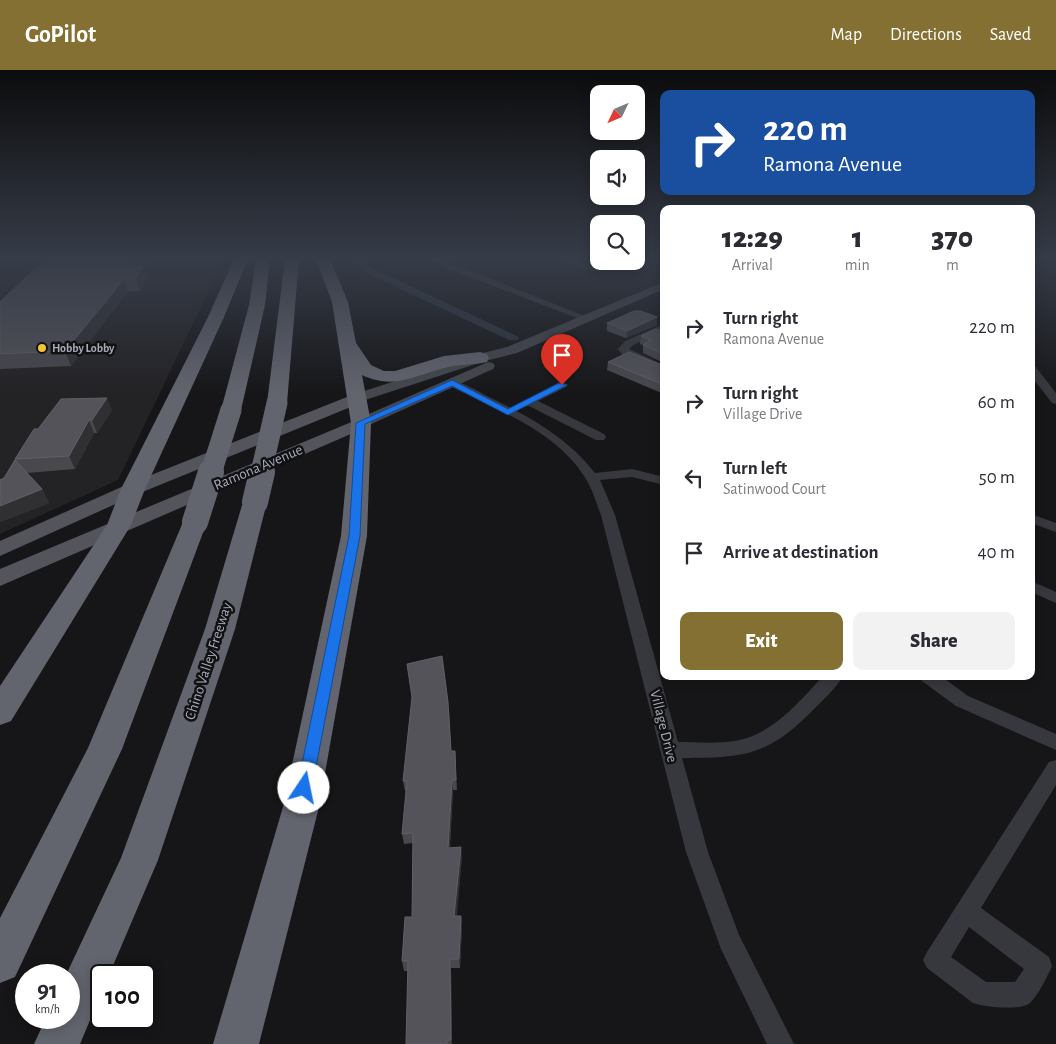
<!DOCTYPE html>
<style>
:root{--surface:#fff;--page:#f2f2f3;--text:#2b2b33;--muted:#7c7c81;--accent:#857033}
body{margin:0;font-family:"Alegreya Sans",sans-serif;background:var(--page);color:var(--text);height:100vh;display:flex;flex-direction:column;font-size:19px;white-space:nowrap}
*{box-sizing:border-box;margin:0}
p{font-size:16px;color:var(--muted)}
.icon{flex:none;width:28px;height:28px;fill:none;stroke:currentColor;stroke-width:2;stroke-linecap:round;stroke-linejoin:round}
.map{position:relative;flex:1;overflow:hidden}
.drawer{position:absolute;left:660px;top:135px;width:375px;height:475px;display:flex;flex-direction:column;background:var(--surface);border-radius:10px;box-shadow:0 2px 12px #0003}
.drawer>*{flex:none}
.top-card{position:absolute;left:660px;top:20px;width:375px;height:105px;border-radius:10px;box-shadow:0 2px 12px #0003;background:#1a4fa0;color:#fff;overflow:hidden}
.needle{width:32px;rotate:226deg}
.fabs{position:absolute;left:590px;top:15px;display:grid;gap:10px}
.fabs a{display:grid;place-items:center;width:55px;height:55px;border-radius:10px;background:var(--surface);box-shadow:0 2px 12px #0003;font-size:25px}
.speed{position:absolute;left:15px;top:894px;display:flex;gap:10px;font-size:25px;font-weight:700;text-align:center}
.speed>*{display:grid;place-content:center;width:65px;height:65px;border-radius:50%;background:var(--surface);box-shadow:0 2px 12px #0003;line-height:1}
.speed small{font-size:12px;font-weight:400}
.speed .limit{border:2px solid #111;border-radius:8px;background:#fff;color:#111}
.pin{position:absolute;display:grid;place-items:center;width:42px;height:42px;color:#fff;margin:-51px -21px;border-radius:50% 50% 50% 0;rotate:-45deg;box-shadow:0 0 5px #0007}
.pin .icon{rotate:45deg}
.me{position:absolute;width:55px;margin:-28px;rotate:11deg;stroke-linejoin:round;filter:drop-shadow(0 0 4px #0008)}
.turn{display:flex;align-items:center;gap:18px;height:105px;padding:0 20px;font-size:22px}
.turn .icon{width:65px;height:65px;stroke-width:2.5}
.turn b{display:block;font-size:35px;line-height:42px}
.eta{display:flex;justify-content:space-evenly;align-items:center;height:85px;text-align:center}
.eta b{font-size:30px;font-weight:800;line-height:35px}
.primary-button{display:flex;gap:10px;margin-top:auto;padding:10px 20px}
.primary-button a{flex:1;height:58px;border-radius:10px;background:var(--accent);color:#fff;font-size:20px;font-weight:800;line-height:58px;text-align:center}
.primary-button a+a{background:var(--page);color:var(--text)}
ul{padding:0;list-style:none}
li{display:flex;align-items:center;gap:15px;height:75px;padding:0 20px}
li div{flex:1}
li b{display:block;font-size:19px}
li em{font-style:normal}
header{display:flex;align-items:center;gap:30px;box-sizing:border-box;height:70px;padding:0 25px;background:var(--accent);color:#fff}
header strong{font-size:24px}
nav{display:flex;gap:28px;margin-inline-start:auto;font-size:18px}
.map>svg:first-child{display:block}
</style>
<header>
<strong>GoPilot</strong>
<nav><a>Map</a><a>Directions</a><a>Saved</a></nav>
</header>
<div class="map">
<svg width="1056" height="974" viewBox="0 0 1056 974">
<rect width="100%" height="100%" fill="#161618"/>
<path fill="#232225" d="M 0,189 L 224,189 L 118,410 L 0,464 Z"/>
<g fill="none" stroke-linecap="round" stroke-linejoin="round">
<path fill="#2c343d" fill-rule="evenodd" d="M 353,189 L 363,189 L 370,197 L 517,266 L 519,268 L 517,270 L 509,270 L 362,201 Z"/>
<path fill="#37383d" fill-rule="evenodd" d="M 436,189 L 445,189 L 450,193 L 590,248 L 585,251 L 582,250 L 444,197 Z
M 560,189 L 572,189 L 601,200 L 594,202 Z
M 664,254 L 664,261 L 633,275 L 629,279 L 664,295 L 664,302 L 623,286 L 618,279 L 625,271 Z
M 1031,295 L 1035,296 L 1056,323 L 1056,334 L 1052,333 L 1031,306 Z
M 452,310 C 464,313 476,320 487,326 C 528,346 566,366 595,403 L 632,399 L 664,407 L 664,415 L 632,407 L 600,410 L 615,445 L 678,672 C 696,672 716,674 735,671 C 772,665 799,632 823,606 L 843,606 C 836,618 824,629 815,638 C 769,686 744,688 682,688 L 708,782 L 739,865 L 794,974 L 767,974 L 721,879 L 686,782 L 601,445 C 596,432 592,418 584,406 C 555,360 495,339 448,315 L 446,313 Z
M 562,312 L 568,315 L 566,317 L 538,331 L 604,364 L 606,367 L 604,370 L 596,370 L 529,336 L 523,337 L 517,334 Z
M 1031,444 L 1056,453 L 1056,462 L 1031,453 Z
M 1031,511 L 1056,522 L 1056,533 L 1031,522 Z
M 919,606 L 941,606 L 968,626 L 1056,664 L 1056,680 L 956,636 L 922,611 Z
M 1056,690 L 1056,715 L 981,838 L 1049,887 L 1052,896 C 1047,907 1039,924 1030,933 C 1021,941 984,937 973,933 L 927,898 L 923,890 L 927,882 L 1049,692 ZM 969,857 L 1024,899 L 1015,912 L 986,912 L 951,887 Z"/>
<path fill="#45474d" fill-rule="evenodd" d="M 664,212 L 664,219 L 517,283 L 485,291 L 362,331 L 352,331 L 349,328 L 352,325 L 475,285 L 507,277 Z
M 488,292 L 493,293 L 495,296 L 493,299 L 367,356 L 355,356 L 353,353 L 355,350 Z"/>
<path fill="#53545c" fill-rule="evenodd" d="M 357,323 L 363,324 L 366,328 L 363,332 L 140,423 L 0,486 L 0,471 L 126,415 Z
M 361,348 L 367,349 L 370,353 L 367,357 L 0,516 L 0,499 Z"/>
<path fill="#63656e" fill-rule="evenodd" d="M 234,189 L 248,189 L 224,247 L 145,419 L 131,455 L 11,651 L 0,655 L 0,616 L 107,455 L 121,419 L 208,247 Z
M 256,189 L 270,189 L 265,235 L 241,340 L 238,344 L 231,346 L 224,344 L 221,340 L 249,235 Z
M 285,189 L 299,189 L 287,333 L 284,337 L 277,339 L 270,337 L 267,333 Z
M 316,189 L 330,189 L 348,232 L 356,273 L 371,295 L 384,301 L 395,301 L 444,286 L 480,282 L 487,284 L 489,288 L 487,292 C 473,295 458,294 444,298 C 413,306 394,320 362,305 L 371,353 L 367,466 L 319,737 L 259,974 L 213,974 L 283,737 L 341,466 L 351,353 L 332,232 Z
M 255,425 L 264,427 L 267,432 L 235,559 L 158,790 L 109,905 L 101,905 L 101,924 L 80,974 L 34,974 L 46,948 L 69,948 L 69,905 L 66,905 L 121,788 L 205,559 L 243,432 L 246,427 Z
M 195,445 L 204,447 L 207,452 L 122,679 L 15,907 L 0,913 L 0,848 L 88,678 L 183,452 L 186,447 Z"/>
<path stroke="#63656e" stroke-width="21" d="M 211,403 L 231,340
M 261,403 L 277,333"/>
<path stroke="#63656e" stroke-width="26" d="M 255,432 L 262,402
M 195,452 L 211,402"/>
</g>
<path fill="#48484d" d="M 148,192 L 144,197 L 147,208 L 140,221 L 128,221 L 71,296 L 0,299 L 0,232 Z
M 607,253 L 657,255 L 626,268 L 607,261 Z
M 664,262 L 664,293 L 643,283 L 643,275 L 640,274 L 641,266 Z
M 608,292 L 664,296 L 664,324 L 607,300 Z
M 112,340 L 97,363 L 94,363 L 75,399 L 27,403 L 42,419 L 49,433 L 0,452 L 0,410 L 4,408 L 15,389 L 38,359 Z
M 412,628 L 449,642 L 451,681 L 455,681 L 457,720 L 453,720 L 450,778 L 462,787 L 456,846 L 461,846 L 462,856 L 460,898 L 451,898 L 452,974 L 406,974 L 408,901 L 404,901 L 402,891 L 412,847 L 413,773 L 404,774 L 402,764 L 406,721 L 405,721 L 403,711 Z"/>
<path fill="#303033" d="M 137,189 L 147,189 L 148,192 L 144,197 L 147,208 L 140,221 L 136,208 L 140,202 L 134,209 L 131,196 Z
M 124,209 L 128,221 L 71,296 L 65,281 Z
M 657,247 L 657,255 L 626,268 L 627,261 Z
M 107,328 L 112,340 L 97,363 L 92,350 Z
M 89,350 L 94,363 L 75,399 L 69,386 Z
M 42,419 L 49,433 L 0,452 L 0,436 Z
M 452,710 L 453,720 L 449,788 L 448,778 Z
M 461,777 L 462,787 L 456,856 L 454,846 Z
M 461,846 L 462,856 L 460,898 L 459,889 Z
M 450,889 L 451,898 L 452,974 L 451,970 Z"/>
<path fill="#535359" stroke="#606168" d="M 45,189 L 137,189 L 131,196 L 144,196 L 136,208 L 124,209 L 65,281 L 0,284 L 0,232 Z
M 634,241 L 641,241 L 657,247 L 627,261 L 607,253 Z
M 656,259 L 664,262 L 664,284 L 643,275 L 651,270 L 641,266 Z
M 629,282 L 664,296 L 664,315 L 608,292 Z
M 107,328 L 92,350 L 89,350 L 69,386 L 15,389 L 34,359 L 38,359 L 61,329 Z
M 15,390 L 42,419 L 0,436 L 0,410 L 4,408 Z
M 442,586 L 448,632 L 451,681 L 455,681 L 456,710 L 452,710 L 448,778 L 461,777 L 454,846 L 461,846 L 459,889 L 450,889 L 451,970 L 447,970 L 447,974 L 406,974 L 408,891 L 402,891 L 405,847 L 412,847 L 413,763 L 402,764 L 407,711 L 403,711 L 412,627 L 407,594 Z"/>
<linearGradient id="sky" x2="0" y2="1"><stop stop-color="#0c0c0d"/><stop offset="0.58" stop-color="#363c48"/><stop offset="1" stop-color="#363c48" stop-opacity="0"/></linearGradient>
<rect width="1056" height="325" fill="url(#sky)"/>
<path fill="#1a73e8" stroke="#114b97" d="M 452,310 L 508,339 L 559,313 L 567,315 L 508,345 L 452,316 L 365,354 L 360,466 L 312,718 L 310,722 L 304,724 L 299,722 L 297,718 L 349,466 L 356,353 Z"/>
<circle fill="#f4c433" stroke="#111113" stroke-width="2" cx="42" cy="278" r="5"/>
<g text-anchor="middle" stroke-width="5" stroke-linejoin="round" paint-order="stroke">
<g font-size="12" font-weight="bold" fill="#a8acb8" stroke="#111113" text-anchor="start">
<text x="52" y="282">Hobby Lobby</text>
</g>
<g font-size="15" fill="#a8acb8" stroke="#111113">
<text transform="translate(258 397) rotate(-23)" y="5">Ramona Avenue</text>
<text transform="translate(208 591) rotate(-72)" y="5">Chino Valley Freeway</text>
<text transform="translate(664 656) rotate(76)" y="5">Village Drive</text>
</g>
</g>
</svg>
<div class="fabs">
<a><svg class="needle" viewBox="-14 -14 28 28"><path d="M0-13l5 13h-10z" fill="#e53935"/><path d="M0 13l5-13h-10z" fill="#7c7c81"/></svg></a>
<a><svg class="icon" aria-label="sound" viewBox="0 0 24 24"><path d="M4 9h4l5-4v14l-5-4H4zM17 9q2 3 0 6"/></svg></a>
<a><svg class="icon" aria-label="search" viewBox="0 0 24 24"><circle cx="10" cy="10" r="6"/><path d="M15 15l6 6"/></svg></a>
</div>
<div class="speed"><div>91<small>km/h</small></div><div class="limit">100</div></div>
<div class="pin" style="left:562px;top:315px;background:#d93025"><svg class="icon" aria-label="arrive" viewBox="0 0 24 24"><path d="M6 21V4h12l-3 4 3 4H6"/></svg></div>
<svg class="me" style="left:304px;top:718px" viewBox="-20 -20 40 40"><circle r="19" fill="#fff"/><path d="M0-13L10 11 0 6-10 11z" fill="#1a73e8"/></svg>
<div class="top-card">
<div class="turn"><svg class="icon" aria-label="right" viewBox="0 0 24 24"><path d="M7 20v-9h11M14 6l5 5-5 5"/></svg><div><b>220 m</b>Ramona Avenue</div></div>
</div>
<section class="drawer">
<div class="eta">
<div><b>12:29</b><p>Arrival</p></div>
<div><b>1</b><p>min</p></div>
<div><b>370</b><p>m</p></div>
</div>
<ul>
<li><svg class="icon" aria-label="right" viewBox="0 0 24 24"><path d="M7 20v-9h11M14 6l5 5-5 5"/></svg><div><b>Turn right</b><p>Ramona Avenue</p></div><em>220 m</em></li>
<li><svg class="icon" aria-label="right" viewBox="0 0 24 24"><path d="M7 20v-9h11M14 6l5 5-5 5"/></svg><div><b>Turn right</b><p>Village Drive</p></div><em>60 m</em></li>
<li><svg class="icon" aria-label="left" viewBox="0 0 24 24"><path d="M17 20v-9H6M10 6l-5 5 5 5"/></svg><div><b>Turn left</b><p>Satinwood Court</p></div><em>50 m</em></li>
<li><svg class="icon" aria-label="arrive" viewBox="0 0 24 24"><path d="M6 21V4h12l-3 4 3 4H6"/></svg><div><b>Arrive at destination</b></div><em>40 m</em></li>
</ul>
<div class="primary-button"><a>Exit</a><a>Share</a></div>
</section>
</div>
